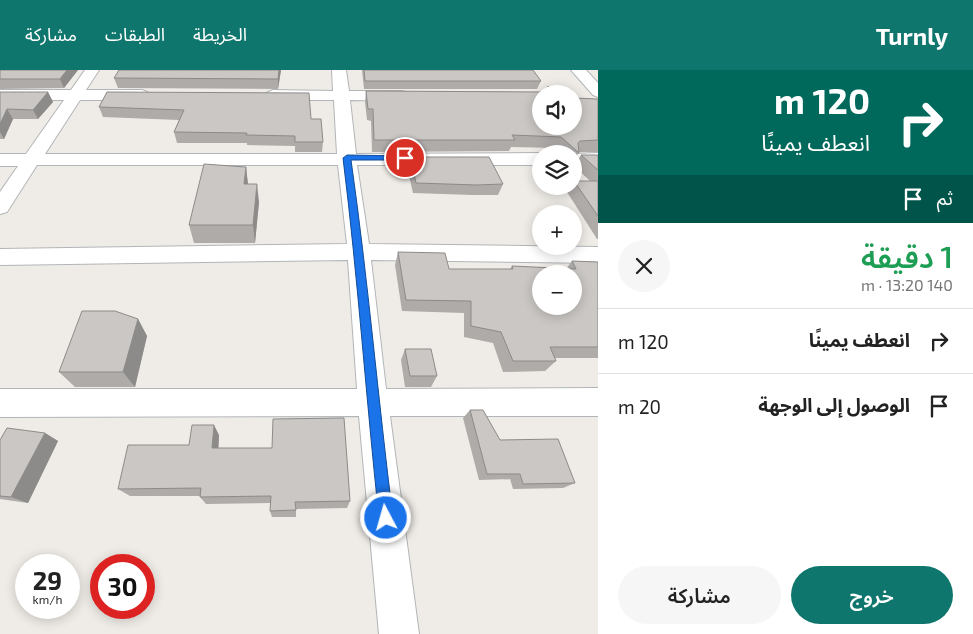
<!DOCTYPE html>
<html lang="ar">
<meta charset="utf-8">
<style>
:root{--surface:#fff;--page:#f6f6f6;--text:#222;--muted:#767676;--line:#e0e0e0;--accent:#0f766e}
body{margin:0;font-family:"Exo 2","Noto Sans Arabic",sans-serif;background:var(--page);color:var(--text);direction:rtl;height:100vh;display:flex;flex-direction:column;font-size:19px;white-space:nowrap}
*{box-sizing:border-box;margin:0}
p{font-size:16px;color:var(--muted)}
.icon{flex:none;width:28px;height:28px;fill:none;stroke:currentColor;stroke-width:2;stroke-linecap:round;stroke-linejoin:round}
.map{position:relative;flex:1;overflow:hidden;direction:ltr}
.sheet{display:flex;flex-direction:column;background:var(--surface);width:375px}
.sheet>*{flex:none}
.top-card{background:#00695c;color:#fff;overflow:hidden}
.tools{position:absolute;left:532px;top:15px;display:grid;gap:10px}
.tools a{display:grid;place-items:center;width:50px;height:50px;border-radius:50%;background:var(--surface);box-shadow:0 2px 12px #0003;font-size:25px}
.speed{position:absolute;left:15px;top:484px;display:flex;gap:10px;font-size:25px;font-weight:700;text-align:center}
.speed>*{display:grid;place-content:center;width:65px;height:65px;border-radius:50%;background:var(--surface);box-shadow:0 2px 12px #0003;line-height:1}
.speed small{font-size:12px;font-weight:400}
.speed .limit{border:8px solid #d22;background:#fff;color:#111}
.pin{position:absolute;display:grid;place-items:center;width:42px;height:42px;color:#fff;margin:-21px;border:2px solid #fff;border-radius:50%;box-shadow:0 1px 5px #0007}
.me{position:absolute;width:55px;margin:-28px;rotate:354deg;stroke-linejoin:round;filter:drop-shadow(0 0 4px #0008)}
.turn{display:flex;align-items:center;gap:18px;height:105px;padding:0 20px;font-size:22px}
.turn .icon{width:65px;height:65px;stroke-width:2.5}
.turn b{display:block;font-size:35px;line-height:42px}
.then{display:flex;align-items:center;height:48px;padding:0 20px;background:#0003;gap:10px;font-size:19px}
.round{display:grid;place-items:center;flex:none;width:52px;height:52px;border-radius:26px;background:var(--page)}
.head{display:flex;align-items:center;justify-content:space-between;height:85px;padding:0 20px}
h1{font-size:30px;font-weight:600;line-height:38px;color:#1e9e55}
.primary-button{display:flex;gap:10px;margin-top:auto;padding:10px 20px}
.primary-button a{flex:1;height:58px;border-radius:30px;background:var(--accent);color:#fff;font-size:20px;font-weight:600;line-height:58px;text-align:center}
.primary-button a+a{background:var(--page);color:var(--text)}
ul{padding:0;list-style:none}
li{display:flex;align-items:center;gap:15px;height:65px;padding:0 20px;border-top:1px solid var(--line)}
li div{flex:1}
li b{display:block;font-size:19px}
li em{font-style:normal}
header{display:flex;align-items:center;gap:30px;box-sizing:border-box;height:70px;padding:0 25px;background:var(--accent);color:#fff}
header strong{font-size:24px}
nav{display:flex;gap:28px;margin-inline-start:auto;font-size:18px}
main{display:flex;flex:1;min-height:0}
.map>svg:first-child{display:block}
</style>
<header>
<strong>Turnly</strong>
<nav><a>الخريطة</a><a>الطبقات</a><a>مشاركة</a></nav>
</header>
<main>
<section class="sheet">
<div class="top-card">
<div class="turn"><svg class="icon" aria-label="right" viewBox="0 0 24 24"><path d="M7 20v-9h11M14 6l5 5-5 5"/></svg><div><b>120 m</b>انعطف يمينًا</div></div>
<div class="then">ثم<svg class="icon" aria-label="arrive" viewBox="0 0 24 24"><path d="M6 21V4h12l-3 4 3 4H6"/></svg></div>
</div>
<div class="head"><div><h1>1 دقيقة</h1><p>140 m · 13:20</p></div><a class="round"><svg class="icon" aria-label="close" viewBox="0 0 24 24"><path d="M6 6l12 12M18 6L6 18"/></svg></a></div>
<ul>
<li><svg class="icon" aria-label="right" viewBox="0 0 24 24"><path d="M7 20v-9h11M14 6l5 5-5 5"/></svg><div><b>انعطف يمينًا</b></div><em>120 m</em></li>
<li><svg class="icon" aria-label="arrive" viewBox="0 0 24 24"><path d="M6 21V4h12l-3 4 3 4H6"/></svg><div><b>الوصول إلى الوجهة</b></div><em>20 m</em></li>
</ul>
<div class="primary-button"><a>خروج</a><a>مشاركة</a></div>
</section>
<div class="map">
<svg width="598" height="564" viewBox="0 0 598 564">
<rect width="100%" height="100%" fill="#efece7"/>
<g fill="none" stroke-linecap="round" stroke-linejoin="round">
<g stroke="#b2b5b7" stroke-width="2">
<path id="street" d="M 85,0 L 99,0 L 86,20 L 142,20 L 147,22 L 150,25 L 147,28 L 142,30 L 80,30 L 45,84 L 337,84 L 334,30 L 273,30 L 268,28 L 265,25 L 268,22 L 273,20 L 333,21 L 332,0 L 346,0 L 349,21 L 402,21 L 408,23 L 410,26 L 408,29 L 402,31 L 350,30 L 356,84 L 541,83 L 542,84 L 541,95 L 357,95 L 369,174 L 598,177 L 598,193 L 371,190 L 386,319 L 598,318 L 598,346 L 390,346 L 419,564 L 379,564 L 359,346 L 0,347 L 0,319 L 357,319 L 348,190 L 0,195 L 0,179 L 347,174 L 338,95 L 37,95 L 7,142 L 0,144 L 0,122 L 18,96 L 0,96 L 0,84 L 26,84 L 64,30 L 0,30 L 0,20 L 71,20 Z
M 571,0 L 586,0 L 598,13 L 598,27 L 593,25 Z
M 598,83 L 598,95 L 574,94 L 573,84 Z"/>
</g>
<use href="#street" fill="#fff" fill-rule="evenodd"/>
</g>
<path fill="#aeaba9" d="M 0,0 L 78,0 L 64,18 L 0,19 Z
M 281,0 L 278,19 L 118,18 L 114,8 Z
M 362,0 L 533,0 L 541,11 L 537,19 L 364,19 Z
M 548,16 L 541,56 L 598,29 L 598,82 L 579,82 L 574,91 L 574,84 L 561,84 L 555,78 L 511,77 L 509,81 L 372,82 L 371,51 L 367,50 L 365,32 L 366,21 L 545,22 Z
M 0,22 L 48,22 L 53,32 L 38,49 L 13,49 L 4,69 L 0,69 Z
M 107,22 L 311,49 L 323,72 L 322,82 L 295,82 L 295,76 L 247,75 L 247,73 L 177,73 L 174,62 L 179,50 L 103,47 L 99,37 Z
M 581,85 L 598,85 L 598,169 L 597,169 L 567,122 L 570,116 L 574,116 L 574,111 L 590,111 L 574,96 Z
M 410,87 L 503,114 L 498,125 L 472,125 L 413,123 L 407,97 Z
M 246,97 L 248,114 L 259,132 L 255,173 L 194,173 L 189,155 Z
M 398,182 L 449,199 L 510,199 L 512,196 L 566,199 L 572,191 L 598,192 L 598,288 L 555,288 L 556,291 L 545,301 L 503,302 L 493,273 L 464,267 L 464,243 L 402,241 L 395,195 Z
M 138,249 L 147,266 L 135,317 L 75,317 L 59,302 Z
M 405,279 L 437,306 L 431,317 L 405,317 L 401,290 Z
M 470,340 L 500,370 L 575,413 L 563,418 L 513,419 L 510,409 L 479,410 L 463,348 Z
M 45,363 L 58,371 L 28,433 L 0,429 L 0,370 Z
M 219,365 L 218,378 L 350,431 L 347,438 L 296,439 L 296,447 L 272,447 L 270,441 L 271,433 L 206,434 L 200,427 L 200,426 L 130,426 L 118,419 L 189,375 Z"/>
<path fill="#8d8b89" d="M 67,0 L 78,0 L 64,18 L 60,9 Z
M 279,0 L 281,0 L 278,19 L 278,9 Z
M 48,22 L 53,32 L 38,49 L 33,40 Z
M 7,39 L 13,49 L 4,69 L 0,62 L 0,54 Z
M 246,97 L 248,115 L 244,114 Z
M 257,114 L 259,132 L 255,173 L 253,155 Z
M 138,249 L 147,266 L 135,317 L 123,302 Z
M 214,355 L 219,365 L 218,388 L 212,378 Z
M 45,363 L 58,371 L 28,433 L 11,427 Z"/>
<path fill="#cac7c4" stroke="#8d8b89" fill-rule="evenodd" d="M 0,0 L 67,0 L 60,9 L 0,9 Z
M 119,0 L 279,0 L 278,9 L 114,8 Z
M 364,0 L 533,0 L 541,11 L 365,11 Z
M 548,16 L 554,24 L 541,24 L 541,56 L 574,56 L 574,28 L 598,29 L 598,70 L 580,71 L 578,73 L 579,83 L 561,67 L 512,65 L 515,70 L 374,70 L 373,39 L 368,39 L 366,21 L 546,22 Z
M 0,22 L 48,22 L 33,40 L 7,39 L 0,54 Z
M 107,22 L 309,23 L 311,49 L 321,49 L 323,72 L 295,72 L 295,66 L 246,65 L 247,63 L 174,62 L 184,40 L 99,37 Z
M 581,85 L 598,85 L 598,100 Z
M 410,87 L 489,87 L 503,114 L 477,115 L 416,113 Z
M 204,94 L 246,97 L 244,114 L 257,114 L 253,155 L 189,155 Z
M 574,111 L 598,111 L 598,146 Z
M 398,182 L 445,183 L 449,199 L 513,199 L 512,196 L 576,199 L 572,191 L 598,192 L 598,277 L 550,277 L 556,291 L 513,291 L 501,262 L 471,256 L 471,231 L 406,230 ZM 541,204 L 574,204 L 574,236 L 541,236 Z
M 82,241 L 115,241 L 138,249 L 123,302 L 59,302 Z
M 405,279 L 431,279 L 437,306 L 410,306 Z
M 470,340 L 483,340 L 500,370 L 558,369 L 575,413 L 523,414 L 520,404 L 487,404 Z
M 344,348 L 350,431 L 295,432 L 296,440 L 270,441 L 271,426 L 200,427 L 201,418 L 118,419 L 128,375 L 189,375 L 192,355 L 214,355 L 212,378 L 272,378 L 273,349 Z
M 7,358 L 45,363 L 11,427 L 0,426 L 0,370 Z"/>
<path fill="#1a73e8" stroke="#114b97" d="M 347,85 L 405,86 L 409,88 L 405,90 L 351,90 C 368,209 378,329 393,448 L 391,453 L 386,456 L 381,453 L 379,448 C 366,328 358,208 343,88 Z"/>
</svg>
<div class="tools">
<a><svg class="icon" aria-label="sound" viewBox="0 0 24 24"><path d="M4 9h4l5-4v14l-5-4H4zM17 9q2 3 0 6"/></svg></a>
<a><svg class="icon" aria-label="layers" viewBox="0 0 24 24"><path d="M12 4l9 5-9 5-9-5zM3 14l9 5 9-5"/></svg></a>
<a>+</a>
<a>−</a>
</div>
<div class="speed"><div>29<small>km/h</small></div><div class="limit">30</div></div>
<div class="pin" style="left:405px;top:88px;background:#d93025"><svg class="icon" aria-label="arrive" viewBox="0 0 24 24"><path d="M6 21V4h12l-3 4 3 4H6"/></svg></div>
<svg class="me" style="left:386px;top:448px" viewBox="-20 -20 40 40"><circle r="17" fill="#1a73e8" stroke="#fff" stroke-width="3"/><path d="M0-11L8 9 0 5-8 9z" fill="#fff"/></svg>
</div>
</main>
